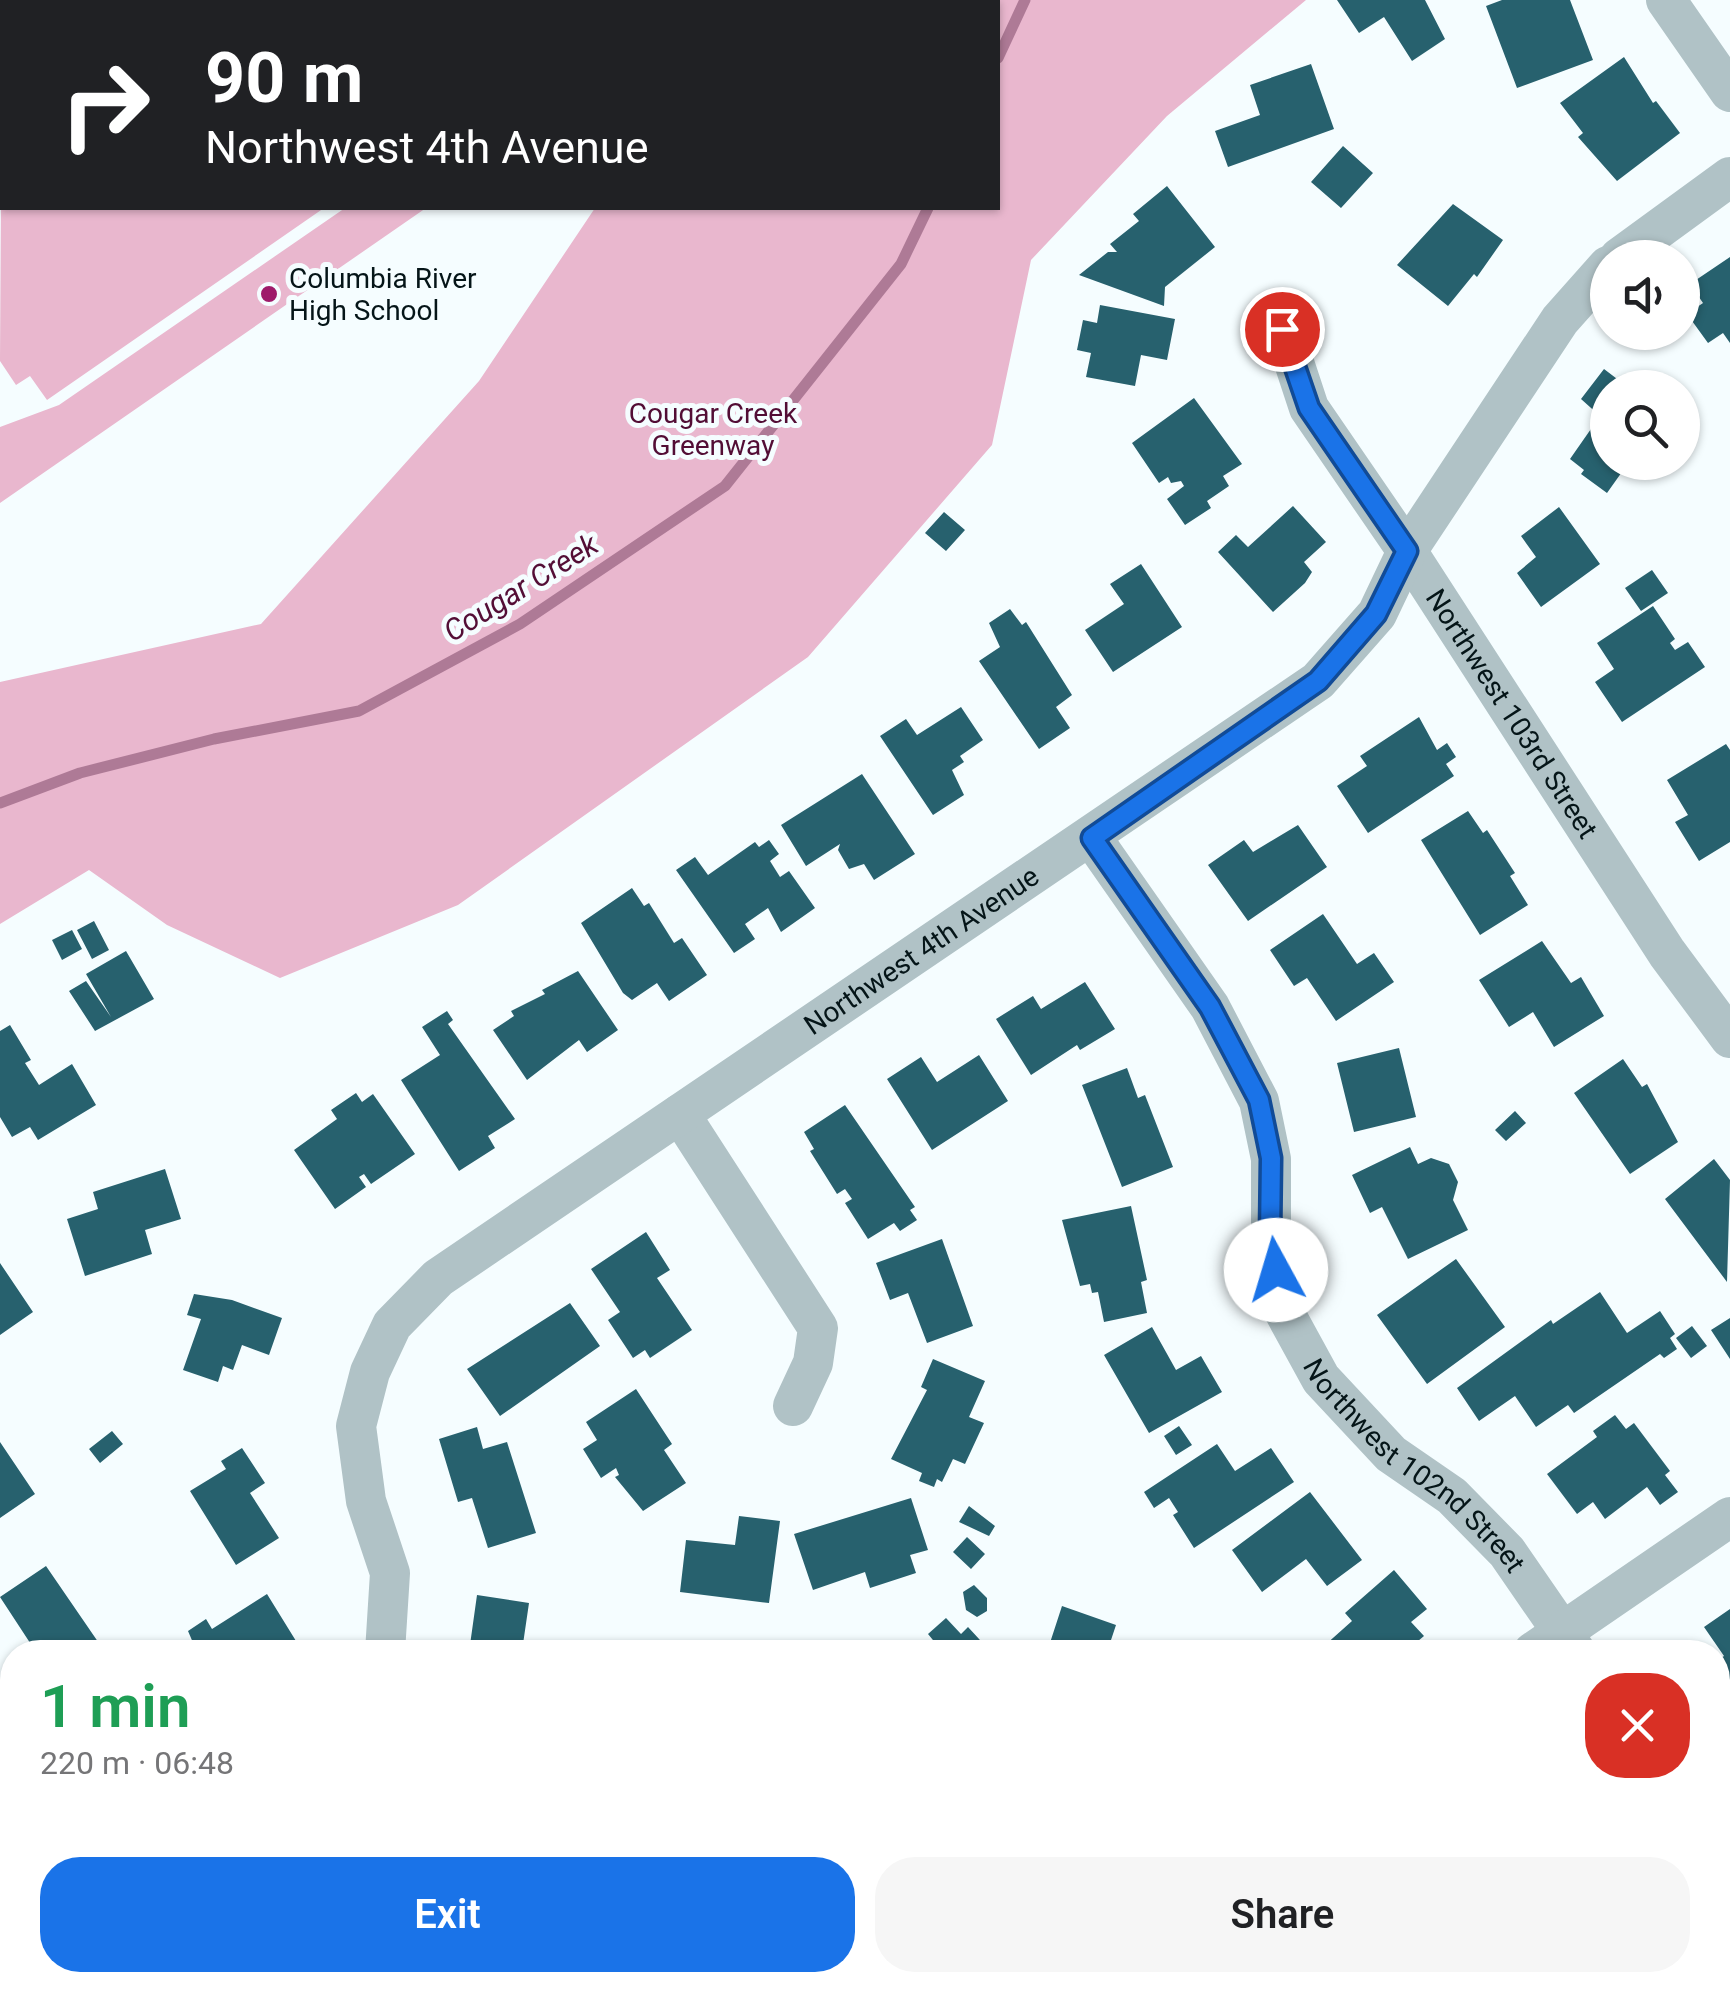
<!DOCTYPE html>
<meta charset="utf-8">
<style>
:root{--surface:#fff;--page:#f6f6f6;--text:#202124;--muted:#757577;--accent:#1a73e8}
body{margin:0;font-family:Roboto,sans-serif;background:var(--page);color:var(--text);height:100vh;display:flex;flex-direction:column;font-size:38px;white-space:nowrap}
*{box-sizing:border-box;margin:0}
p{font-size:32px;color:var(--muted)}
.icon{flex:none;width:55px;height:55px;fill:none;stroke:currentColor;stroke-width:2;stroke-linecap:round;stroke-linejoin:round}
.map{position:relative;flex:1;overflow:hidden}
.panel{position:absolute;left:0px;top:1640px;width:1730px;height:352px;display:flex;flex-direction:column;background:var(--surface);border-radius:40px 40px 0 0;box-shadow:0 2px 8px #0004}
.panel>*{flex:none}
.hud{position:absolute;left:0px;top:0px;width:1000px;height:210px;box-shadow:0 2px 8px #0004;background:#202124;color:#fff;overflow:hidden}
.buttons{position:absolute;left:1590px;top:240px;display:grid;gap:20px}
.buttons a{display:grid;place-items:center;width:110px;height:110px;border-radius:50%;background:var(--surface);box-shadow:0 2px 8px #0004;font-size:50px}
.pin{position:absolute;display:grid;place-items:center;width:85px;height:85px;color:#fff;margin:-42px;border:5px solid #fff;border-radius:50%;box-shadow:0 2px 10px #0007}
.me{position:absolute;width:110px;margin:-55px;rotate:354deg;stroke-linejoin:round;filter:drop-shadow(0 0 8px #0008)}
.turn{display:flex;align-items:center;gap:35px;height:210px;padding:0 40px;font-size:45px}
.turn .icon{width:130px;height:130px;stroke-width:2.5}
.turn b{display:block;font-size:70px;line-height:85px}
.round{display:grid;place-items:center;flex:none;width:105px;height:105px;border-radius:40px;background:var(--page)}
.headline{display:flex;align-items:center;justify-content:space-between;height:170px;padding:0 40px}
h1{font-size:60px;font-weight:600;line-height:75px;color:#1e9e55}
.primary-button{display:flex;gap:20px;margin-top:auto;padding:20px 40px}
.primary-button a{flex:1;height:115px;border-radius:40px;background:var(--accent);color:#fff;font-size:40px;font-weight:600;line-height:115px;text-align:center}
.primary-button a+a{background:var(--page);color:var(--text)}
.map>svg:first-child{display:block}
</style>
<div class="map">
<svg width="1730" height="1991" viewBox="0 0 1730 1991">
<rect width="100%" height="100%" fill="#f5fdff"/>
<path fill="#e9b7ce" d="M 46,0 L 479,0 L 481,2 L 42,2 Z
M 681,0 L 1306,0 L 1167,116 L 1031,260 L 992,445 L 808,657 L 458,905 L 280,978 L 167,925 L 89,870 L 0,924 L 0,682 L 261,624 L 479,381 L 595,208 L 998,208 L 998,2 Z
M 2,30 L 2,208 L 324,208 L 47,400 L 30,376 L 16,385 L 0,361 Z
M 345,208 L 426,208 L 0,503 L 0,427 L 59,405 Z"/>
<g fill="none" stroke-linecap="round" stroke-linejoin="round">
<path stroke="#ae7a96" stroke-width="11" d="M 998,58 L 1025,0
M 0,803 L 80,773 L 214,739 L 359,711 L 520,624 L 725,486 L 901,264 L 928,208"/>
</g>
<path fill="#27616e" d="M 1337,0 L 1425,0 L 1445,39 L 1412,61 L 1384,17 L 1359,33 Z
M 1502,0 L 1570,0 L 1593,60 L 1517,88 L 1486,6 Z
M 1624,57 L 1653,103 L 1656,101 L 1680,133 L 1617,181 L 1578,137 L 1583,133 L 1560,103 Z
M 1311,64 L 1334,129 L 1228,167 L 1215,131 L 1260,115 L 1250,85 Z
M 1343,146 L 1373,173 L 1341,208 L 1311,182 Z
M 1167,186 L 1215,247 L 1165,287 L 1164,306 L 1079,275 L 1108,252 L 1117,252 L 1110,244 L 1139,221 L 1133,214 Z
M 1453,204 L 1503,240 L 1477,277 L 1474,274 L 1448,306 L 1397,265 Z
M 1730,257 L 1730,343 L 1723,333 L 1708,343 L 1687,314 L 1703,303 L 1690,284 Z
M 1100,305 L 1175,319 L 1167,360 L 1141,355 L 1135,386 L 1086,377 L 1091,353 L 1077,350 L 1083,320 L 1097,323 Z
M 1604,369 L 1629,388 L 1608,388 L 1608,462 L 1629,462 L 1607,493 L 1581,474 L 1584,470 L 1570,459 L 1600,416 L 1581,399 Z
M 1194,398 L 1242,464 L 1223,476 L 1229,486 L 1207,501 L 1211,508 L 1185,525 L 1167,499 L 1184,486 L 1181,481 L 1171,483 L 1168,477 L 1159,483 L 1132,443 Z
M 1293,506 L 1326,542 L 1304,562 L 1312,572 L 1305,583 L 1273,612 L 1218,552 L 1236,535 L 1248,547 Z
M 1559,507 L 1600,564 L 1541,607 L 1517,573 L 1536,557 L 1521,536 Z
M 944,512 L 965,530 L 946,551 L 925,533 Z
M 1141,564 L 1182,627 L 1113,672 L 1085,630 L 1124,604 L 1110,584 Z
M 1652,570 L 1668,593 L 1641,611 L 1625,588 Z
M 1653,606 L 1675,639 L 1670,643 L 1675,650 L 1688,642 L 1705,667 L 1622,722 L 1595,682 L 1614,669 L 1597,643 Z
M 1010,609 L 1022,625 L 1026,622 L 1072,695 L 1056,707 L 1070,728 L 1039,749 L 979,661 L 1000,647 L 989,623 Z
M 961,707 L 983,740 L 960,756 L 964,762 L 952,770 L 964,795 L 933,815 L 880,736 L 906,719 L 917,735 Z
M 1419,717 L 1437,750 L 1447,743 L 1456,757 L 1446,764 L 1454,776 L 1368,833 L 1337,786 L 1367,766 L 1360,756 Z
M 1726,744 L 1730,750 L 1730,842 L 1699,861 L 1675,822 L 1688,815 L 1667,780 Z
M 862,774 L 915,854 L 874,880 L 864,864 L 849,869 L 838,850 L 840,844 L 806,866 L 781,825 Z
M 1468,811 L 1483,833 L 1487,830 L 1515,873 L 1510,876 L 1528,905 L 1480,935 L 1421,840 Z
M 1298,825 L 1327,867 L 1248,921 L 1208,865 L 1244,840 L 1253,852 Z
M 769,840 L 779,854 L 770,861 L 780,877 L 789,871 L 815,908 L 781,932 L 768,908 L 745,924 L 755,939 L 734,953 L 676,870 L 695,857 L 708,875 L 755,842 L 759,847 Z
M 632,888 L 644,906 L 649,903 L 674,943 L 682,938 L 707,975 L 669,1001 L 657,983 L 632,1000 L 623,993 L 581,923 Z
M 1323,914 L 1357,964 L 1374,953 L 1394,982 L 1336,1021 L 1307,978 L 1294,986 L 1270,950 Z
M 94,921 L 109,950 L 92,959 L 77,930 Z
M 72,930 L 82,949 L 62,960 L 52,940 Z
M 1542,941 L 1571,983 L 1581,977 L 1604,1016 L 1554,1047 L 1533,1012 L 1509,1027 L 1479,980 Z
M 126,951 L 154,999 L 95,1031 L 69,991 L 86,981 L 111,1017 L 86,974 Z
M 578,971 L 618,1030 L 587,1052 L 579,1040 L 527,1080 L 493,1030 L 514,1016 L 511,1011 L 545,994 L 542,990 Z
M 1085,982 L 1115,1029 L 1080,1050 L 1077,1045 L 1031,1075 L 996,1019 L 1033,996 L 1041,1009 Z
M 447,1011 L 453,1020 L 448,1024 L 515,1119 L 488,1136 L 495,1148 L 459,1171 L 401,1080 L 440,1055 L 422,1027 Z
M 10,1025 L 31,1060 L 25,1063 L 39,1085 L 72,1064 L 96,1105 L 38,1140 L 30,1127 L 12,1137 L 0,1117 L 0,1031 Z
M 1399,1048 L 1416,1117 L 1354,1132 L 1337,1063 Z
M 979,1055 L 1008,1101 L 932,1150 L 887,1079 L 921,1057 L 937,1082 Z
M 1623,1059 L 1642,1087 L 1647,1084 L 1678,1142 L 1630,1174 L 1574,1093 Z
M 1127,1068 L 1138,1098 L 1145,1095 L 1173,1167 L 1122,1187 L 1082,1085 Z
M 356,1093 L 362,1102 L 373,1094 L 415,1154 L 371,1184 L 364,1174 L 359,1177 L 366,1187 L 335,1209 L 294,1150 L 337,1119 L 331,1110 Z
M 845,1105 L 915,1207 L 910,1210 L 917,1220 L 900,1231 L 894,1223 L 868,1239 L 845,1203 L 852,1199 L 845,1189 L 837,1194 L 810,1151 L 814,1149 L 804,1132 Z
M 1515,1111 L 1526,1123 L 1506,1141 L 1495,1130 Z
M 1410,1147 L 1418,1164 L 1431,1158 L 1449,1164 L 1458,1182 L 1453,1200 L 1468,1230 L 1408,1259 L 1382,1207 L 1370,1213 L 1352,1175 Z
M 1714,1159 L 1730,1180 L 1727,1282 L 1665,1199 Z
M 165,1169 L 181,1219 L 145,1230 L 152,1254 L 85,1276 L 67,1219 L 98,1209 L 93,1192 Z
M 1131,1206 L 1147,1280 L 1141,1282 L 1147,1313 L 1104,1322 L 1098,1292 L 1092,1293 L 1090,1284 L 1080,1286 L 1062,1220 Z
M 646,1232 L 670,1270 L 657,1278 L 692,1330 L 650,1358 L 645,1350 L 633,1358 L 608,1320 L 620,1312 L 591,1269 Z
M 942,1239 L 973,1326 L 927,1343 L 908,1293 L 890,1300 L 876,1263 Z
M 1456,1259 L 1505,1327 L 1427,1384 L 1377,1315 Z
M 0,1263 L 33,1312 L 0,1335 Z
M 1600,1292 L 1627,1333 L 1660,1311 L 1675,1334 L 1670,1338 L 1677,1349 L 1664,1358 L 1660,1354 L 1574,1413 L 1568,1405 L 1536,1427 L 1515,1396 L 1479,1421 L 1457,1388 L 1551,1320 L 1553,1324 Z
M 194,1294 L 232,1300 L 282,1318 L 269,1355 L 242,1345 L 233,1370 L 223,1366 L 218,1382 L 183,1370 L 201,1319 L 187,1315 Z
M 570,1303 L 600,1346 L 500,1416 L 467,1369 Z
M 1730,1318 L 1730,1359 L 1711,1330 Z
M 1692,1326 L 1707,1346 L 1691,1358 L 1676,1338 Z
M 1152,1327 L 1176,1370 L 1201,1356 L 1222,1392 L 1149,1433 L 1104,1355 Z
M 933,1359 L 985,1381 L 969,1417 L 984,1423 L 965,1464 L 953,1459 L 942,1482 L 937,1479 L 934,1487 L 919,1481 L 922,1473 L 891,1459 L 927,1390 L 921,1387 Z
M 636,1389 L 672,1444 L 664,1450 L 686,1483 L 643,1511 L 615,1477 L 619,1475 L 616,1468 L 601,1478 L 583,1449 L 597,1440 L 586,1422 Z
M 1615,1415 L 1626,1429 L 1634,1423 L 1670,1471 L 1665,1475 L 1678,1492 L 1660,1505 L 1647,1487 L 1605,1519 L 1593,1502 L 1577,1514 L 1547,1474 L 1597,1437 L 1593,1431 Z
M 1179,1426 L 1192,1445 L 1176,1455 L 1164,1436 Z
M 477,1427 L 483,1449 L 507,1442 L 536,1533 L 488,1548 L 472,1498 L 458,1502 L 439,1439 Z
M 112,1431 L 123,1444 L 100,1463 L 89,1449 Z
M 0,1442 L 35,1494 L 0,1518 Z
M 1217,1444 L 1235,1471 L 1271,1448 L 1294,1482 L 1194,1548 L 1173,1515 L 1178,1512 L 1169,1498 L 1154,1508 L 1144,1492 Z
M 242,1448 L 265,1483 L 250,1493 L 279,1538 L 236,1565 L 190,1491 L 226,1469 L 221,1461 Z
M 1310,1492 L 1362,1560 L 1327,1586 L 1306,1559 L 1262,1592 L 1232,1550 Z
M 911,1498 L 928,1550 L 910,1555 L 916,1573 L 870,1588 L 865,1572 L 813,1590 L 794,1534 Z
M 969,1506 L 995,1526 L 989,1536 L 959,1522 Z
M 739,1516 L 780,1521 L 769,1603 L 680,1592 L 686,1540 L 735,1545 Z
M 967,1537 L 985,1554 L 971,1569 L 953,1552 Z
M 46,1566 L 105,1652 L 36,1652 L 0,1597 Z
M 1394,1570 L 1427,1609 L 1411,1622 L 1424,1636 L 1405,1652 L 1330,1652 L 1324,1646 L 1352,1621 L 1345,1613 Z
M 974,1585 L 987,1598 L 987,1611 L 977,1617 L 966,1610 L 963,1592 Z
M 267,1594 L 296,1641 L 277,1652 L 197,1652 L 188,1631 L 206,1619 L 212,1629 Z
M 477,1595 L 529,1603 L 523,1644 L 534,1645 L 533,1652 L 469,1652 Z
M 1062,1606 L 1116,1625 L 1107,1652 L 1047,1652 Z
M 1730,1609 L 1730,1702 L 1718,1711 L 1718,1660 L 1724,1656 L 1704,1627 Z
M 946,1618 L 961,1634 L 968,1627 L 991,1652 L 929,1652 L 937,1645 L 928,1634 Z
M 1148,1640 L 1181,1652 L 1143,1652 Z
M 1193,1643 L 1218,1652 L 1190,1652 Z
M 264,1980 L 295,1980 L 278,1991 L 271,1991 Z
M 495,1980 L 601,1980 L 604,1985 L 603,1991 L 502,1991 Z
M 628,1980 L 716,1980 L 723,1991 L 635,1991 Z
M 742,1980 L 793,1980 L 777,1991 L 750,1991 Z
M 1095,1980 L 1158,1980 L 1165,1991 L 1103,1991 Z
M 1461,1980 L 1469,1991 L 1445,1991 Z
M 1594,1980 L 1686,1980 L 1693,1991 L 1596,1991 L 1591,1982 Z"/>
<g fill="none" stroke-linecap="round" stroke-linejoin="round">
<g stroke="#b0c2c6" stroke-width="40">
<path d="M 1666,0 L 1730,92"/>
<path d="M 1619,258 L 1730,177"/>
<path id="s1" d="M 1283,329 L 1309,408 L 1407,551 L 1667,953 L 1730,1038"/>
<path id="s2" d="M 1092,838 L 1210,1007 L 1259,1101 L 1271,1159 L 1271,1236 L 1280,1304 L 1321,1379 L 1391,1454 L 1452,1496 L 1507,1552 L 1576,1652"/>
<path d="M 680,1114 L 818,1328 L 813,1363 L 793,1406"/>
<path id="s3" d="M 385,1652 L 390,1573 L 366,1501 L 356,1426 L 370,1372 L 392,1325 L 438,1278 L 1318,681 L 1377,614 L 1407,551 L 1560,320 L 1608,266"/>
<path d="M 1533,1652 L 1730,1517"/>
<path d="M 1718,1858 L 1730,1876"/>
<path d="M 0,1990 L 14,1980"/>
<path d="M 895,1991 L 911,1980"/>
</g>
<path stroke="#8ba6ac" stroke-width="55" d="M 0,1785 L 12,1803
M 134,1980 L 141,1991"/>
</g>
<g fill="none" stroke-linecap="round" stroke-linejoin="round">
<g stroke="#114b97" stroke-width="25">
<path id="route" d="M 1276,1270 L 1270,1236 L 1271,1158 L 1259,1100 L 1210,1007 L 1092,838 L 1318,681 L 1376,614 L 1407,551 L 1309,408 L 1282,329"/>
</g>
<use href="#route" stroke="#1a73e8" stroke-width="18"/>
</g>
<circle fill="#9e1a6a" stroke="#f5fdff" stroke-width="4" cx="269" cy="294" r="10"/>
<g text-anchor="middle" stroke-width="10" stroke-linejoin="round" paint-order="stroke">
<g font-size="28" fill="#051518" stroke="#f5fdff" text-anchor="start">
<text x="289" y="288">Columbia River<tspan x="289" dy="32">High School</tspan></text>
</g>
<g font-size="28" fill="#520d35" stroke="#f5fdff">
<text x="713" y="423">Cougar Creek<tspan x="713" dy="32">Greenway</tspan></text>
</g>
<g font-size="28" fill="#051518" stroke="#f5fdff">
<text dy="10" stroke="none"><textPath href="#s1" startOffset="450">Northwest 103rd Street</textPath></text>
<text dy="10" stroke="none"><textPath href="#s3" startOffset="988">Northwest 4th Avenue</textPath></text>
<text dy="10" stroke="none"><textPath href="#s2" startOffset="730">Northwest 102nd Street</textPath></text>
</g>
<g font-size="30" font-style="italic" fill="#530e36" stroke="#f5fdff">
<text transform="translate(521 588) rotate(-32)" y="10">Cougar Creek</text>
</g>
</g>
</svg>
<div class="buttons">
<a><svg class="icon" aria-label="sound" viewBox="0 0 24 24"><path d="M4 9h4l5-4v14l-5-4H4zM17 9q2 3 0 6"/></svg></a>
<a><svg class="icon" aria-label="search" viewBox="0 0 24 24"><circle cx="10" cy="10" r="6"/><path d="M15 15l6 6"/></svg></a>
</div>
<div class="pin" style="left:1282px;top:329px;background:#d93025"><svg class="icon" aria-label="arrive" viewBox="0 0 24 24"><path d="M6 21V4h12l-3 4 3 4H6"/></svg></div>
<svg class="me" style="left:1276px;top:1270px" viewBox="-20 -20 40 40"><circle r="19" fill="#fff"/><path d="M0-13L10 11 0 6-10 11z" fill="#1a73e8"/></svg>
<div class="hud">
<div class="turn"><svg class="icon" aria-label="right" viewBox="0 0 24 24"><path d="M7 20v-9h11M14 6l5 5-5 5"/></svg><div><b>90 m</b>Northwest 4th Avenue</div></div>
</div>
<section class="panel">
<div class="headline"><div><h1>1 min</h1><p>220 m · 06:48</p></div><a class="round" style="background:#d93025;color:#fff"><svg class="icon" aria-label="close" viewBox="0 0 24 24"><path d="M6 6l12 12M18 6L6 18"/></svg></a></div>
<div class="primary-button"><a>Exit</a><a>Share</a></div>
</section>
</div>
